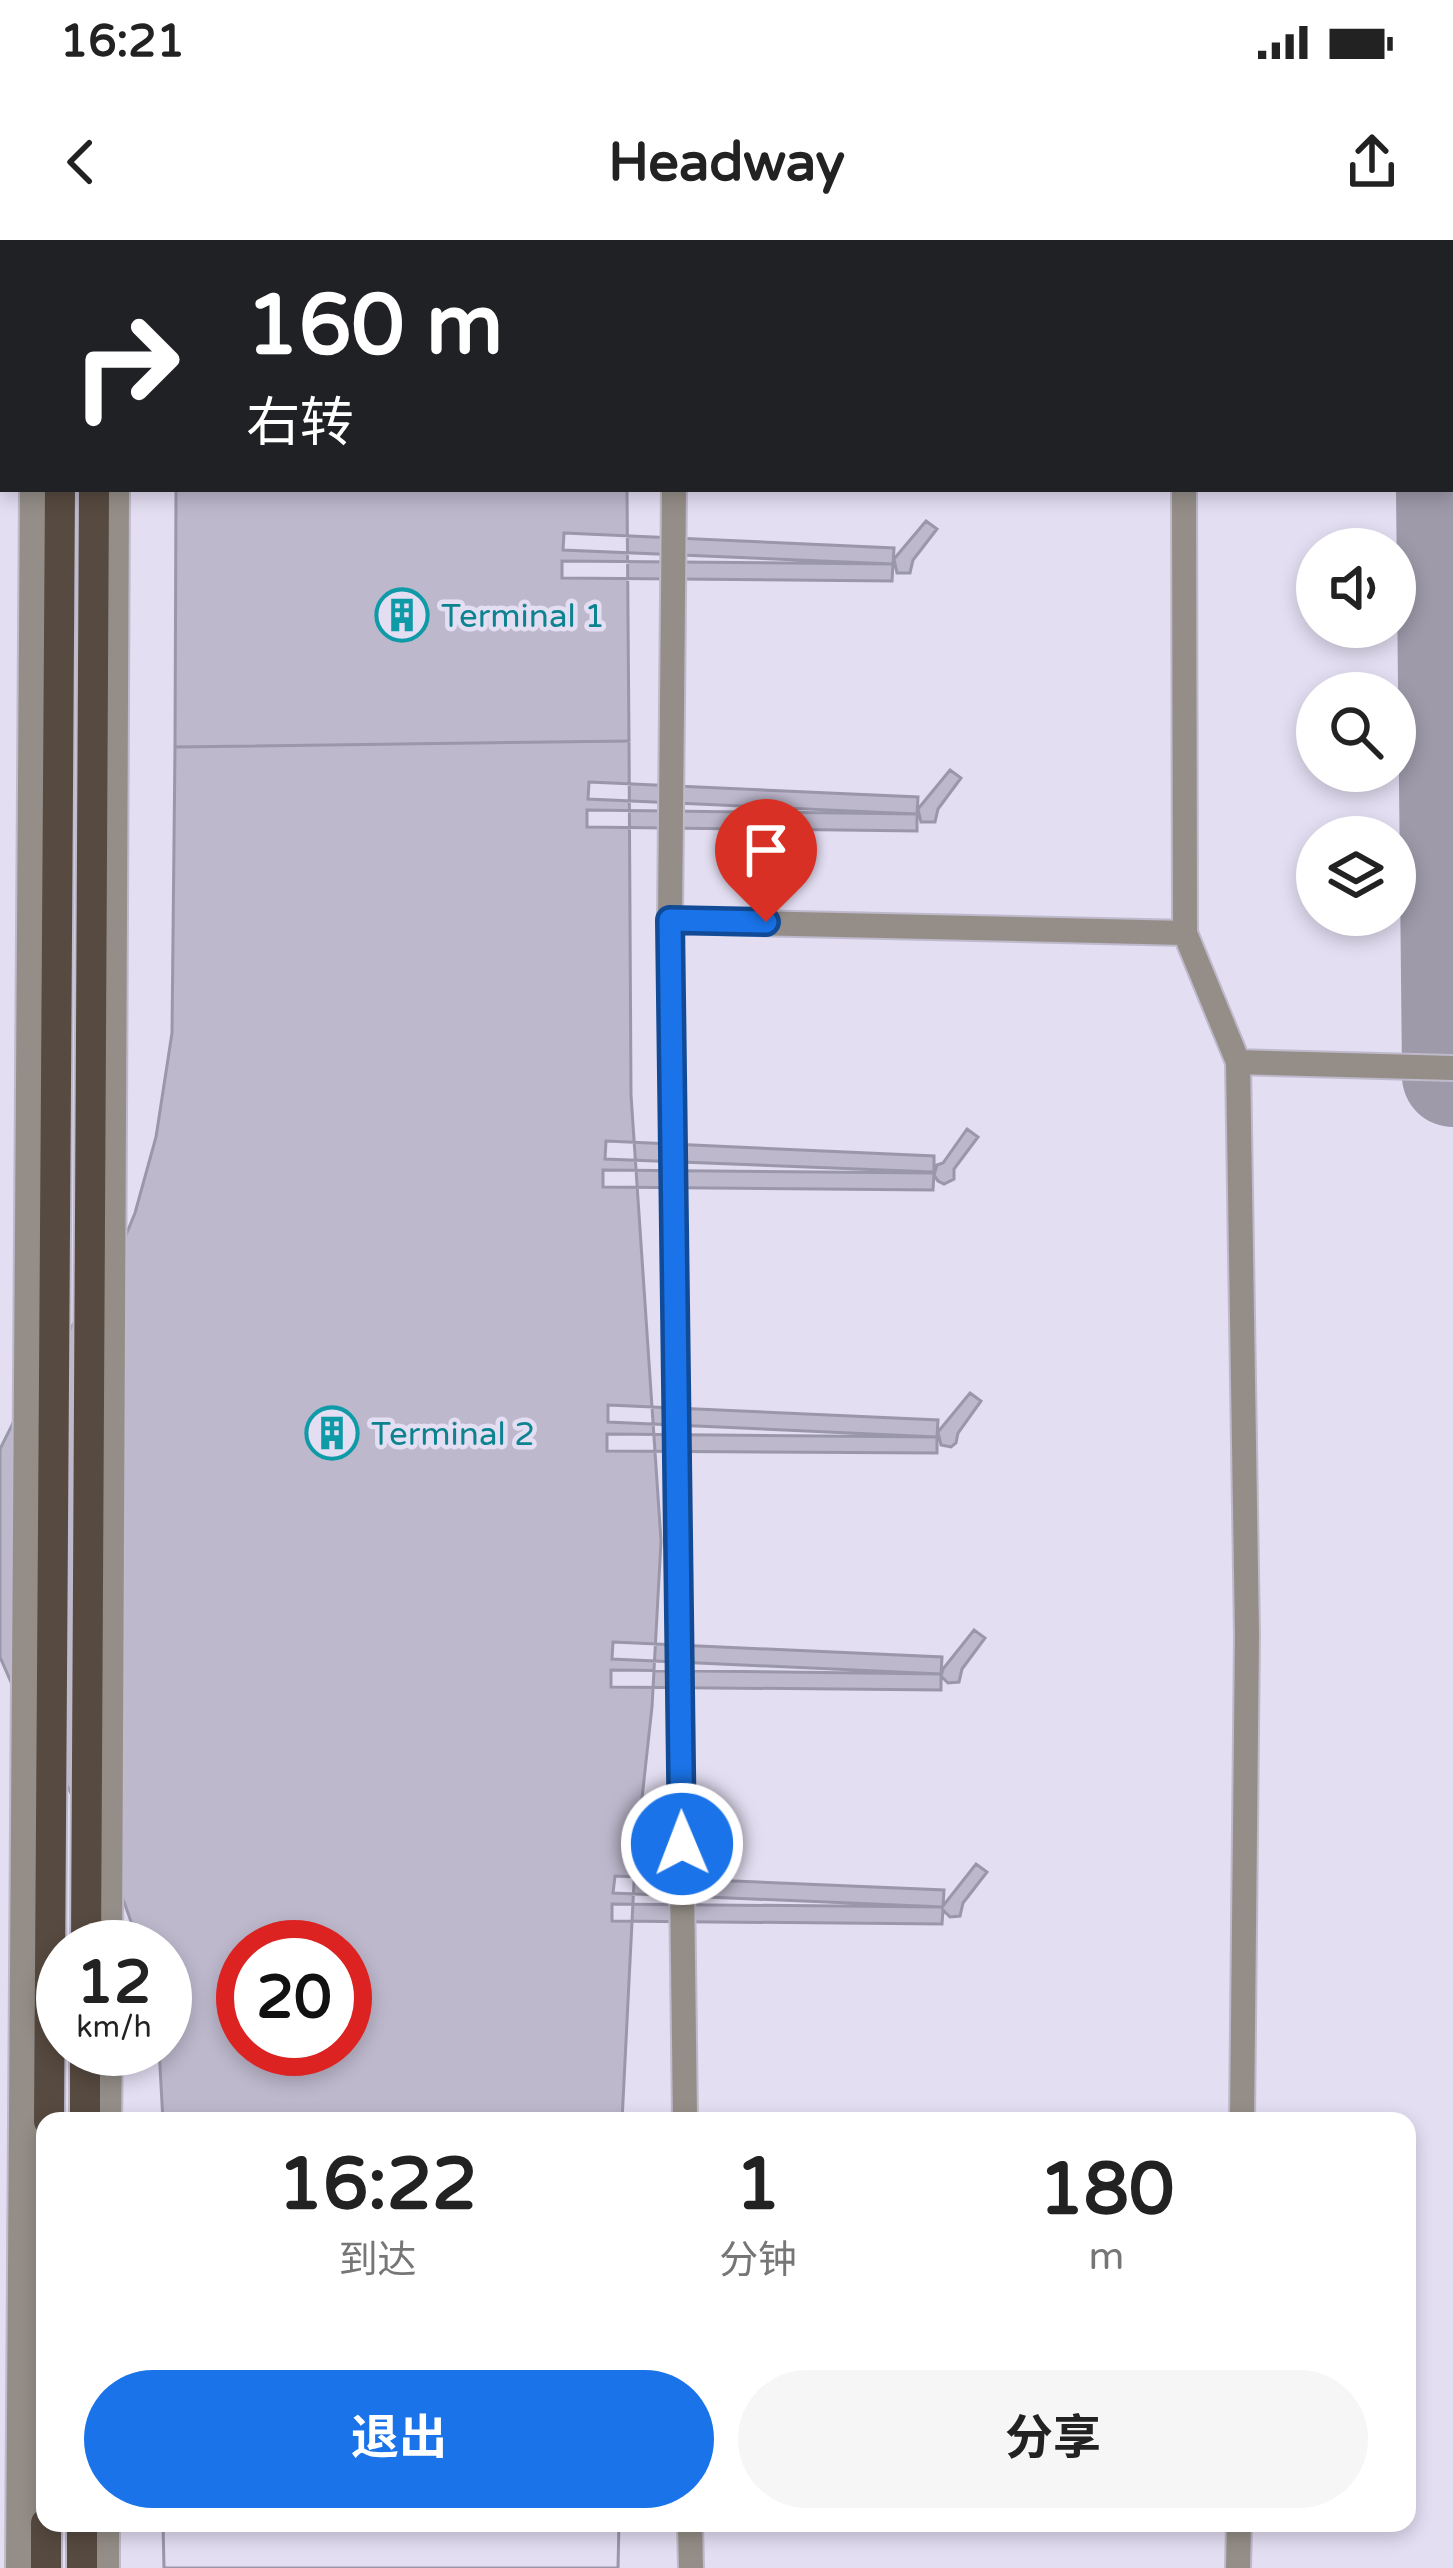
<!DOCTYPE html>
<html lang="zh">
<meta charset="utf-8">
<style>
:root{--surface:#fff;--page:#f6f6f6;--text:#222;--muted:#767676;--accent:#1a73e8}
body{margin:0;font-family:"Varela Round","Noto Sans SC",sans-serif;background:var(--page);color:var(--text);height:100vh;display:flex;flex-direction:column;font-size:45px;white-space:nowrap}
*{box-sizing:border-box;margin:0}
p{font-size:39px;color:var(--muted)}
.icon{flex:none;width:66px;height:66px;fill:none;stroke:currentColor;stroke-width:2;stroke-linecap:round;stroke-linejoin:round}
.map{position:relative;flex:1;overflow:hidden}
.details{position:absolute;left:36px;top:1872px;width:1380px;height:420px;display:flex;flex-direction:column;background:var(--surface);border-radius:24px;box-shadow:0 6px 18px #0003}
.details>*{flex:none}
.banner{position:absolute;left:0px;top:0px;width:1455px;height:252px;box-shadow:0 6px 18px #0003;background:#202124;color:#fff;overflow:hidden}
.buttons{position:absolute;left:1296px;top:288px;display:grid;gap:24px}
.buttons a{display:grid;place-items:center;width:120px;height:120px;border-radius:50%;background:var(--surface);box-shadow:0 6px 18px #0003;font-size:60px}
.speed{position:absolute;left:36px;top:1680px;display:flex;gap:24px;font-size:60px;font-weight:700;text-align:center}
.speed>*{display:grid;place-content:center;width:156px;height:156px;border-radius:50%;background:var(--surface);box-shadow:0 6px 18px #0003;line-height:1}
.speed small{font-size:30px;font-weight:400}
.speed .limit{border:18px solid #d22;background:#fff;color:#111}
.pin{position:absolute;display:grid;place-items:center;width:102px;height:102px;color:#fff;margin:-123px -51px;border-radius:50% 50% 50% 0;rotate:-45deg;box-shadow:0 0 12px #0007}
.pin .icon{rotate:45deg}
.me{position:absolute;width:132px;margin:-66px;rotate:359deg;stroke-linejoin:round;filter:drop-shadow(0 0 9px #0008)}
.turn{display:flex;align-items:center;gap:42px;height:252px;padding:0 48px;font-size:54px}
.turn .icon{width:156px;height:156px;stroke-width:2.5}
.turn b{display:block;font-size:84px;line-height:102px}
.eta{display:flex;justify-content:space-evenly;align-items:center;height:204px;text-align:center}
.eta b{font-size:72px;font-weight:700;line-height:84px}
.cta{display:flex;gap:24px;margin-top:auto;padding:24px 48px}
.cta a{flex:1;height:138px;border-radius:72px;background:var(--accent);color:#fff;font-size:48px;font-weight:700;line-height:138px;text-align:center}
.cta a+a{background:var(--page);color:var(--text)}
.status{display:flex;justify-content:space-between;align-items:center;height:84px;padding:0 60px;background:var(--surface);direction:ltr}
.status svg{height:33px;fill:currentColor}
header{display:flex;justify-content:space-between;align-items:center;height:156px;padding:0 48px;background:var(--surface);font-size:54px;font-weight:700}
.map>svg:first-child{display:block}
</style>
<div class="status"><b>16:21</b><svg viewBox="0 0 49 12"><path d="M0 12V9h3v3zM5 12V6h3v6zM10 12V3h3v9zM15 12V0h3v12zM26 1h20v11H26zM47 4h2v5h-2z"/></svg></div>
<header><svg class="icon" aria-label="back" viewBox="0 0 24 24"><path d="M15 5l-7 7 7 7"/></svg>Headway<svg class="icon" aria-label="share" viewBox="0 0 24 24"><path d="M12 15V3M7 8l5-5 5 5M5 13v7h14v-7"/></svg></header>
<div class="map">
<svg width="1453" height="2328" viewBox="0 0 1453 2328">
<rect width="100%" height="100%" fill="#e3def2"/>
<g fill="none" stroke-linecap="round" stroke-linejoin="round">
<path stroke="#9e9aaa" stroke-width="102" d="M 1450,3 L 1450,0
M 1447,249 L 1453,836"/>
</g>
<path fill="#bdb8cc" stroke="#9b97aa" stroke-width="3" fill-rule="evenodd" d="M 176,0 L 625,0 L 625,3 L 176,3 Z
M 176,249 L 627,249 L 629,501 L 175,507 Z
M 926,281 L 937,289 L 913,320 L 910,333 L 897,333 L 894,319 Z
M 564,293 L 894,308 L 893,324 L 563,310 Z
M 562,321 L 893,324 L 892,341 L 562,338 Z
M 629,501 L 631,855 L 661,1301 L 652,1467 L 635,1622 L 622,1881 L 163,1881 L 159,1809 L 165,1809 L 165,1707 L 140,1707 L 111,1625 L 18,1458 L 0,1417 L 0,1209 L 21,1167 L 119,1012 L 135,973 L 156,897 L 172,793 L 175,507 ZM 243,1707 L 345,1707 L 345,1809 L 243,1809 Z
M 950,530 L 961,538 L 938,569 L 935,582 L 921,582 L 918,569 Z
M 589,542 L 918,557 L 917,574 L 588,559 Z
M 587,570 L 917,574 L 917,591 L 587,587 Z
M 967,889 L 978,897 L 954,929 L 954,939 L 944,944 L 938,941 L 934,935 L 937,925 L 943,923 Z
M 606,901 L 934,916 L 934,932 L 605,919 Z
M 603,930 L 934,933 L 933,950 L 603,947 Z
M 970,1153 L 981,1161 L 958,1193 L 956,1203 L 951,1207 L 941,1205 L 938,1192 Z
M 608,1165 L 938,1180 L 937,1197 L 608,1182 Z
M 607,1194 L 937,1197 L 937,1213 L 607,1211 Z
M 974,1390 L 985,1398 L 962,1429 L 959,1442 L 948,1443 L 941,1436 L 943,1429 Z
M 613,1402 L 942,1417 L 941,1434 L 612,1419 Z
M 611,1430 L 941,1434 L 941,1450 L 611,1447 Z
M 976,1624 L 987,1632 L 963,1663 L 960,1676 L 950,1677 L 943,1670 L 942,1684 L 612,1681 L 612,1664 L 943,1667 L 613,1653 L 615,1636 L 944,1650 L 943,1666 Z
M 622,1880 L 622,1881 L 163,1881 Z
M 163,2283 L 619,2283 L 618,2328 L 164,2328 Z
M 163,2283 L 619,2283 L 618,2328 L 164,2328 Z"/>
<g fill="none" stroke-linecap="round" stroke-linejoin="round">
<g stroke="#beb9cb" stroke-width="28">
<path id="service" d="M 1184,0 L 1184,3
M 676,3 L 676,0
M 674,249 L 670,681 L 685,1881
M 1184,249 L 1185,693 L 1238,822 L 1247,1395 L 1242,1881
M 670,681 L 1185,693
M 1238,822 L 1453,828
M 690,2283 L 691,2328
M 1238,2328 L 1239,2283"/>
</g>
<g stroke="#beb9cb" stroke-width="34">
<path id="tertiary" d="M 36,3 L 36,0
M 116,3 L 116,0
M 107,1707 L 114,249
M 106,1881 L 107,1809
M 21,2328 L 35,249
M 104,2328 L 104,2283"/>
</g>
<g stroke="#beb9cb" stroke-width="34">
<path id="primary" d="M 61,3 L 61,0
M 95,3 L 95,0
M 86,1707 L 94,249
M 49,1881 L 60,249
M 85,1881 L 85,1809
M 46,2328 L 46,2283
M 82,2328 L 82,2283"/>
</g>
<use href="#service" stroke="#958e88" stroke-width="24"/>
<use href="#tertiary" stroke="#958e88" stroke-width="30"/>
<use href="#primary" stroke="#574a40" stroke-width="30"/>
</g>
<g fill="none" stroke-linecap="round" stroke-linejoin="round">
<g stroke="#114b97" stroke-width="30">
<path id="route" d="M 682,1604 L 670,680 L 766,682"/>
</g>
<use href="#route" stroke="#1a73e8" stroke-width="21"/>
</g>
<defs>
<g id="building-ring" transform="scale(2.7)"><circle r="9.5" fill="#e3def2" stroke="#0f9aa8" stroke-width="1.5"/><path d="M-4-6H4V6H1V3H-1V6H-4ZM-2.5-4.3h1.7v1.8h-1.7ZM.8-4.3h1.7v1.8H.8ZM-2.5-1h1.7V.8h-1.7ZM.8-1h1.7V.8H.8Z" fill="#0f9aa8"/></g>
</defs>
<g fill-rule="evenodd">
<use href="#building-ring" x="402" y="375"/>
<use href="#building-ring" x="332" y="1193"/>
</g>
<g text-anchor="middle" stroke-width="9" stroke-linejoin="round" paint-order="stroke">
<g font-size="33" fill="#0d838f" stroke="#e3def2" text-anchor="start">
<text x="441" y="387">Terminal 1</text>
<text x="371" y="1205">Terminal 2</text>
</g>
</g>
</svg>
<div class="buttons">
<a><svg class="icon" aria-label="sound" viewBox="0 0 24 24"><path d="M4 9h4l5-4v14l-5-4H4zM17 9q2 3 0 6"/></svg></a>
<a><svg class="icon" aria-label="search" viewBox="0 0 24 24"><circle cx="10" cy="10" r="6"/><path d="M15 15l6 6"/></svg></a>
<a><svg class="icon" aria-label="layers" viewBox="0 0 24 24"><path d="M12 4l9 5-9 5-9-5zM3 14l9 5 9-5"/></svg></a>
</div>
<div class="speed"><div>12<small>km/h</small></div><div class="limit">20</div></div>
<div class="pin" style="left:766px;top:682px;background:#d93025"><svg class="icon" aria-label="arrive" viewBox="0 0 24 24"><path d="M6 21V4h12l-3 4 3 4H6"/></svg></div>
<svg class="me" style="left:682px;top:1604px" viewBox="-20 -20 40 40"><circle r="17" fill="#1a73e8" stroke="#fff" stroke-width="3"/><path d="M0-11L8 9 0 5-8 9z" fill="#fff"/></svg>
<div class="banner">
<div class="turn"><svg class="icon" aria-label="right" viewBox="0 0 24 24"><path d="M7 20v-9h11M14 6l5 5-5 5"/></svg><div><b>160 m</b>右转</div></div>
</div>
<section class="details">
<div class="eta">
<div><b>16:22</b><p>到达</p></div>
<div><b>1</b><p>分钟</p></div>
<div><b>180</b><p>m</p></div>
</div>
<div class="cta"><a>退出</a><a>分享</a></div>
</section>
</div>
